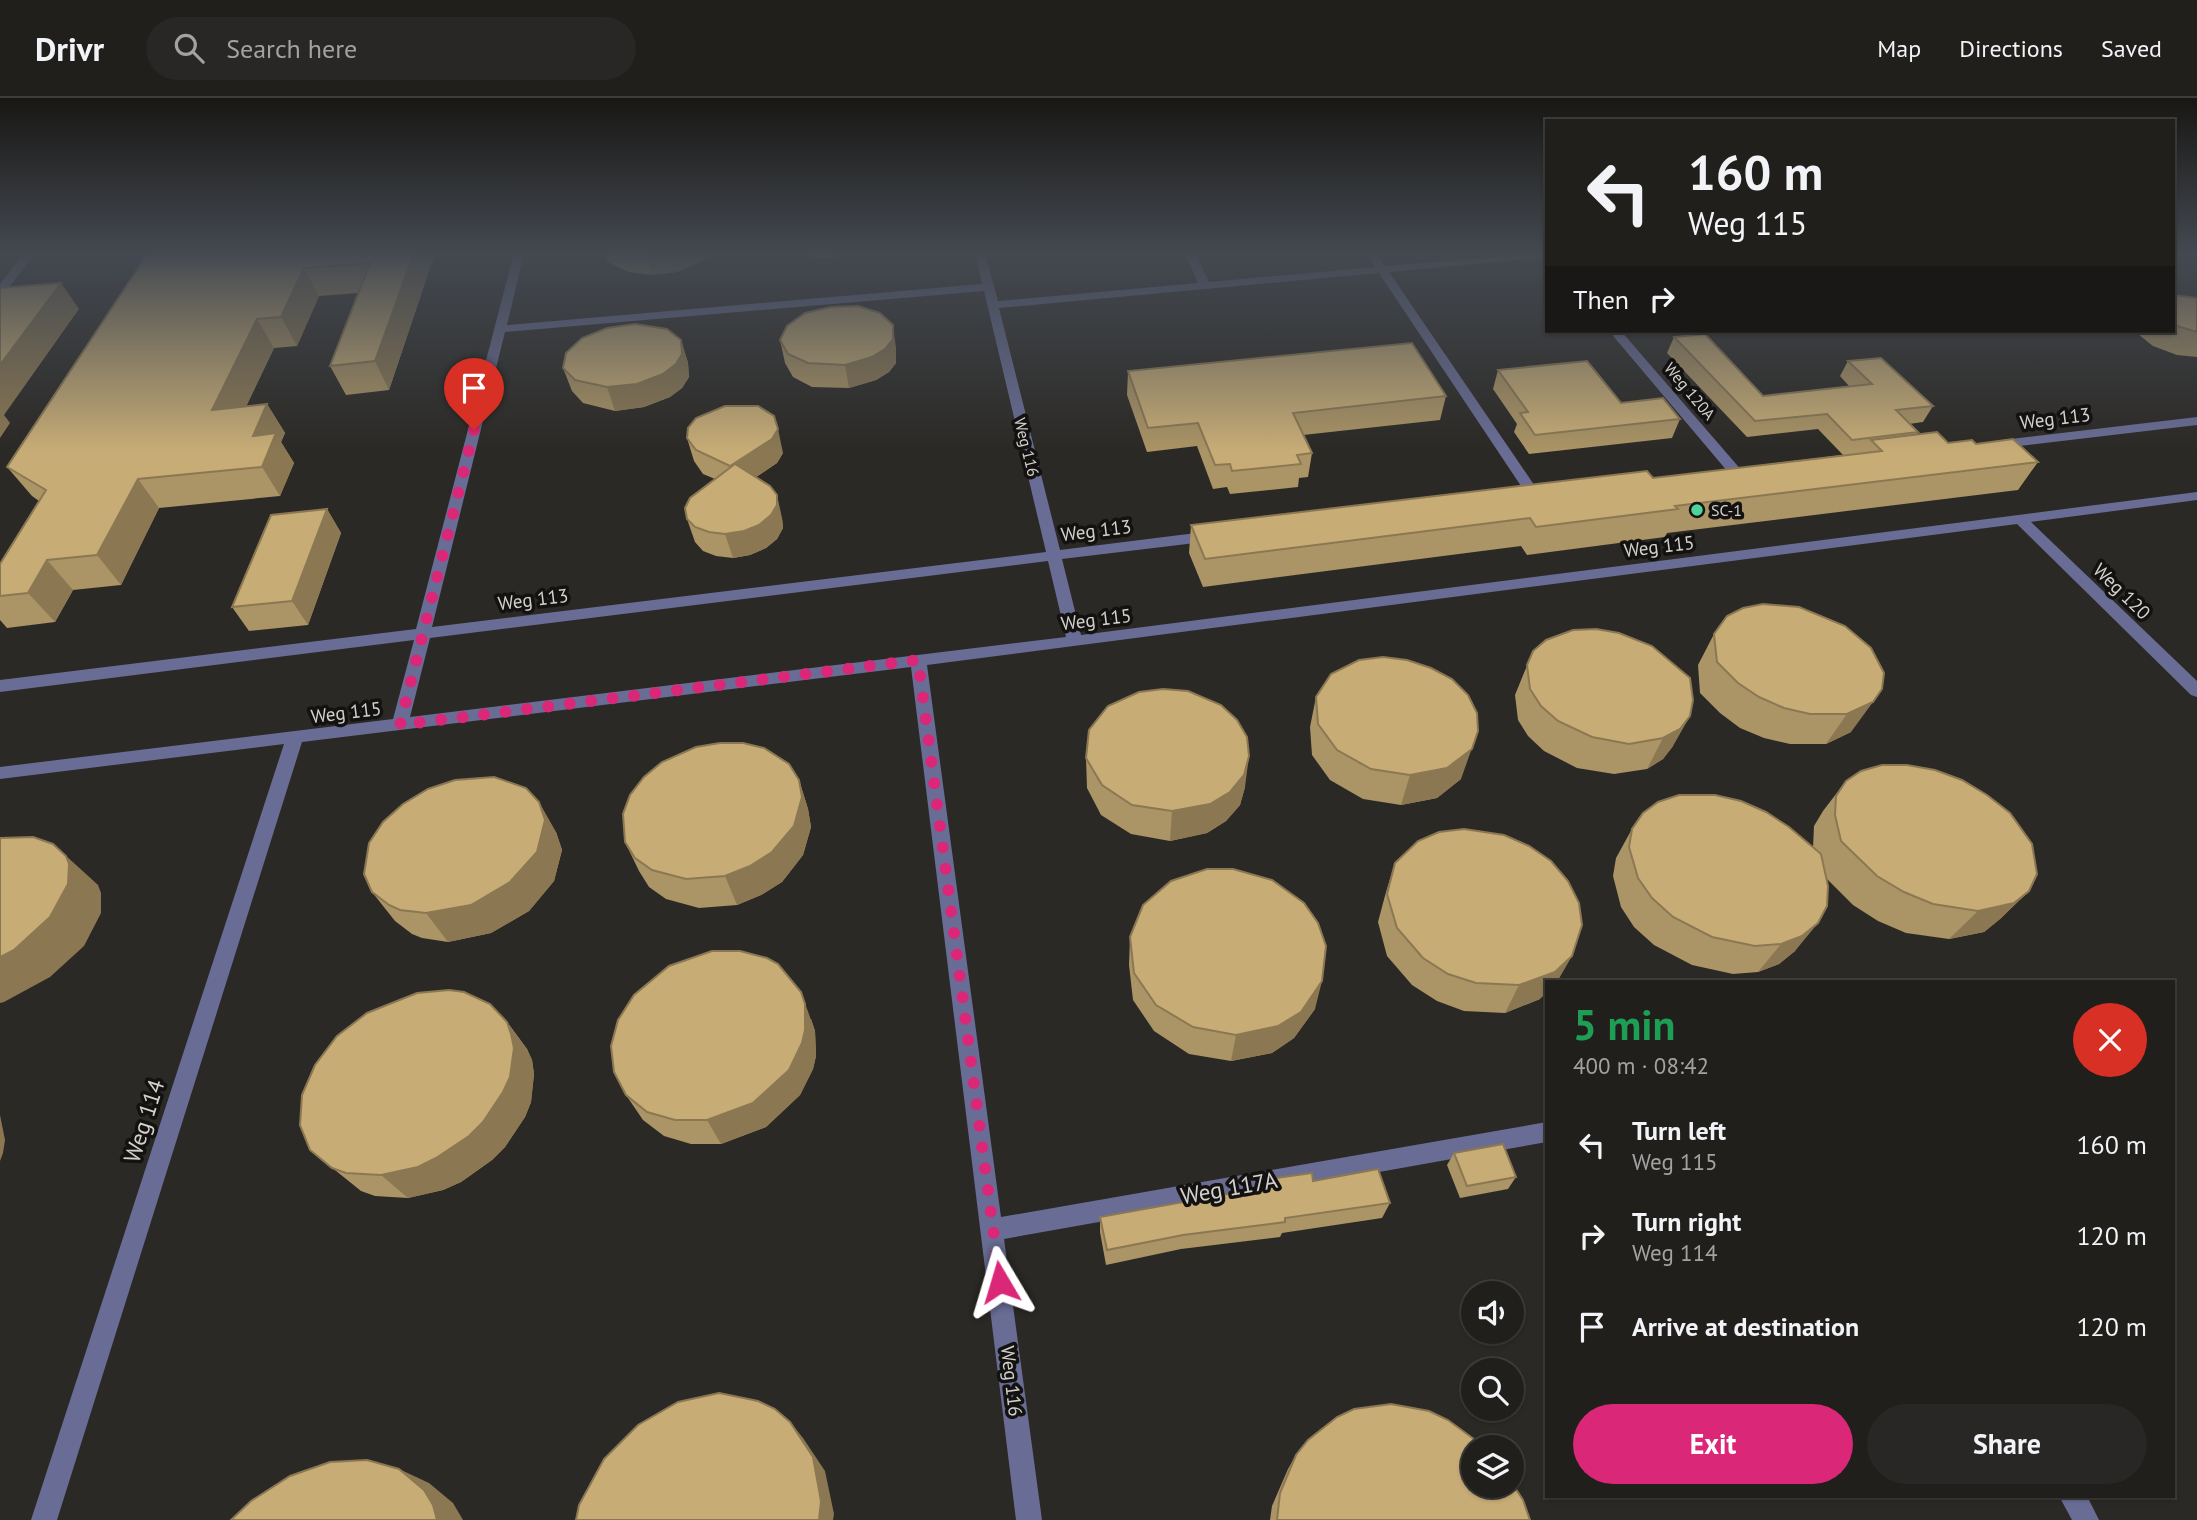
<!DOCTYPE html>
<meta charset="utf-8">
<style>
:root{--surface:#201f1c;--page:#282725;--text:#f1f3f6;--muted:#a2a2a3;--line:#3d3d3b;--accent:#db2777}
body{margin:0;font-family:"PT Sans",sans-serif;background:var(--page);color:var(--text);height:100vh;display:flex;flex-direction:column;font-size:26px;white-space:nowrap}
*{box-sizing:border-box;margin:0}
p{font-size:23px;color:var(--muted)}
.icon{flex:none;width:38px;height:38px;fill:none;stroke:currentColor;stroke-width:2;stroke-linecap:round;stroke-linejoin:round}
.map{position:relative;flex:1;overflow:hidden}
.sheet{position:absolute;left:1545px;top:882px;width:630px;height:518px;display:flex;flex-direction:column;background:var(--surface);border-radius:0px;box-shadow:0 2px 5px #0004,0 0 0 2px var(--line)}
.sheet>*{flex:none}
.guide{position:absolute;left:1545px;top:21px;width:630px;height:214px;border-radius:0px;box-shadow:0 2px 5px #0004,0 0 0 2px var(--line);background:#201f1c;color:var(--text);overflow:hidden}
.tools{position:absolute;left:1461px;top:1183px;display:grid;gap:14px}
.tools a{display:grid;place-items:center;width:63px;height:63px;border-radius:50%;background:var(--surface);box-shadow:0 2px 5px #0004,0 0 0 2px var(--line);font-size:35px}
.pin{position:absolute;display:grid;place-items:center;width:60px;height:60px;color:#fff;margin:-72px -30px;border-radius:50% 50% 50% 0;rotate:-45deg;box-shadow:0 0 7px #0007}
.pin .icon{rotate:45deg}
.me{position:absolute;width:77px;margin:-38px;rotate:353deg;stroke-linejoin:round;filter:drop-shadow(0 0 5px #0008)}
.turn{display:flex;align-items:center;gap:24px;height:147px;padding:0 28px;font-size:32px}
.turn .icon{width:91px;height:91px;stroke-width:2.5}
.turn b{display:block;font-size:49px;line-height:60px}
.then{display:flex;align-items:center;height:66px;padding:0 28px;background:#0003;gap:14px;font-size:26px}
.round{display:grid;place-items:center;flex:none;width:74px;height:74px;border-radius:37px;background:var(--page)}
.head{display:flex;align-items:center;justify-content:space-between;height:119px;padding:0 28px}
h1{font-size:42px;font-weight:700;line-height:52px;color:#1e9e55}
.primary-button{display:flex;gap:14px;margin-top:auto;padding:14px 28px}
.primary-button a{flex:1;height:80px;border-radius:42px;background:var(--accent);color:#fff;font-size:28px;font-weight:700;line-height:80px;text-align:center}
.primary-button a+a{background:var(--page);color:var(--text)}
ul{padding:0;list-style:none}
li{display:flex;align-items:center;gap:21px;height:91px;padding:0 28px}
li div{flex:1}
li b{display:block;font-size:26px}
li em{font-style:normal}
header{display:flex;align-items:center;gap:42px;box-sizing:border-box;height:98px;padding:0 35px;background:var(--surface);border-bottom:2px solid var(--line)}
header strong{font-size:33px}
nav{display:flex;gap:38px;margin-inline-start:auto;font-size:24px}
.search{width:490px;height:63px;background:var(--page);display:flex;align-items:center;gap:18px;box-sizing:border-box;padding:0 24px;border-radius:38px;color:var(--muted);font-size:26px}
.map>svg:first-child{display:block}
</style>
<header>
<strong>Drivr</strong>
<div class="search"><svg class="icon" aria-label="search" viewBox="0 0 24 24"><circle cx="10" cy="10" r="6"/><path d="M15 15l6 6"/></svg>Search here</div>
<nav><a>Map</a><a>Directions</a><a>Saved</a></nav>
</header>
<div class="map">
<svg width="2197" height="1422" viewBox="0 0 2197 1422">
<rect width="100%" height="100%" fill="#2b2925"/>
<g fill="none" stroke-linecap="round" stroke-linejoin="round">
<path fill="#696d95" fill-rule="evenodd" d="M 24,155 L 35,155 L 4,196 L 0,197 L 0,186 Z
M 514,155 L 524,155 L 507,227 L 982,186 L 975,155 L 985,155 L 998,203 L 1198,185 L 1185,155 L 1195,155 L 1209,184 L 1375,169 L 1366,155 L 1376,155 L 1385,168 L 1547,155 L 1547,159 L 1389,174 L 1543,400 L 1536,404 L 1531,403 L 1379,175 L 999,210 L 1060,452 L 1212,433 L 1219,438 L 1212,443 L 1062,461 L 1081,537 L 2197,394 L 2197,402 L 2031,424 L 2197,583 L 2197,599 L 2191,597 L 2017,426 L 927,567 L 1001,1119 L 1547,1024 L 1547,1044 L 1004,1141 L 1042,1422 L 1016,1422 L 911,569 L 302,644 L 57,1422 L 31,1422 L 284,646 L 0,681 L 0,669 L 393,621 L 414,542 L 0,594 L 0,582 L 416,531 ZM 984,193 L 1046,454 L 432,529 L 505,234 ZM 1048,463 L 1066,539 L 410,619 L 430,540 Z
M 1609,233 L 1621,233 L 1743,374 L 1743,380 L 1733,380 Z
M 2197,319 L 2197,327 L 1994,351 L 1987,347 L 1994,343 Z
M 2059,1398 L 2087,1398 L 2099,1422 L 2072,1422 Z"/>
</g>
<path fill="#ab9465" d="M 83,155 L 127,155 L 85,158 Z
M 148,155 L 435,155 L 389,292 L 346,297 L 330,268 L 358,195 L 319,198 L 297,248 L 274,250 L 246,308 L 267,306 L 285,335 L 281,344 L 294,365 L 280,398 L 159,410 L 121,487 L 73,492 L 55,524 L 7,530 L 0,522 L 0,498 L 39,403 L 32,398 L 7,369 Z
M 605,155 L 710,155 L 704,162 L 677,174 L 652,177 L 629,174 L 608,164 Z
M 795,155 L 850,155 L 831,160 L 808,159 Z
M 2174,197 L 2197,200 L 2197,259 L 2177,257 L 2153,248 L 2134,233 L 2174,233 Z
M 1674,239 L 1763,298 L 1849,288 L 1840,278 L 1848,263 L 1933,308 L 1923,324 L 1909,326 L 1918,334 L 1916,337 L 1948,345 L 1976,346 L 2038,364 L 2018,392 L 1667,435 L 1665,439 L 1527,457 L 1521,448 L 1203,489 L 1189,455 L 1191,427 L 1653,380 L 1843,357 L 1818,331 L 1747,339 L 1667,255 Z
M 681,242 L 688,265 L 689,279 L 682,290 L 670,299 L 644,309 L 615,313 L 583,305 L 572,293 L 563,270 Z
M 780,242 L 896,250 L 896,265 L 889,274 L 876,282 L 849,290 L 812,289 L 793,279 L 785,265 Z
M 1498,272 L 1621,305 L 1680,321 L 1672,340 L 1529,356 L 1514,334 L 1517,326 L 1493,291 Z
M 1128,273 L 1446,298 L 1440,322 L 1303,337 L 1312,355 L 1308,379 L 1299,380 L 1298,389 L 1230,396 L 1227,389 L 1213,391 L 1197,348 L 1147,354 L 1127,297 Z
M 687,340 L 783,355 L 777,365 L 756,379 L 782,420 L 783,430 L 777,441 L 766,450 L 750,457 L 733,460 L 716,458 L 703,453 L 695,444 L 687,421 L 715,381 L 703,376 L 694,363 Z
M 327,411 L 341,435 L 308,527 L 249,533 L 232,509 Z
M 1845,528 L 1851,634 L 1826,646 L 1790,646 L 1764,640 L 1740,630 L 1720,615 L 1700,595 L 1698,567 L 1714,536 Z
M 1533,553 L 1673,648 L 1663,661 L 1647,671 L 1614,676 L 1577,670 L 1544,653 L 1528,638 L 1518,622 L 1515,597 Z
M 1316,599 L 1461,681 L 1437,700 L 1401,707 L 1363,701 L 1330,682 L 1312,657 L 1310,629 Z
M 1086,660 L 1245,689 L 1240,707 L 1226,723 L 1207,735 L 1170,743 L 1131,736 L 1101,717 L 1087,690 Z
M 799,682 L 808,711 L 811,729 L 803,757 L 782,784 L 761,797 L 737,807 L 699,810 L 666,801 L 649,789 L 639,773 L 625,744 Z
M 1846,683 L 2029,793 L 2000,821 L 1984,834 L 1949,841 L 1906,835 L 1878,823 L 1853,807 L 1826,780 L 1795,853 L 1779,866 L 1758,874 L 1733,876 L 1692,867 L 1654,847 L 1634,829 L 1621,809 L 1613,778 L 1616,760 L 1632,731 L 1813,750 L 1814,728 L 1823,713 Z
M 556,734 L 562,752 L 554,783 L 529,813 L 491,835 L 448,844 L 422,840 L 412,836 L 395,823 L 372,794 Z
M 1395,765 L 1540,901 L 1505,915 L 1464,913 L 1437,903 L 1412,887 L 1387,858 L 1378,824 L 1386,794 Z
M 1130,839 L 1315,911 L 1294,940 L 1272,955 L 1231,963 L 1189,956 L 1154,933 L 1133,902 L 1129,867 Z
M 811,921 L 815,933 L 816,958 L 813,971 L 800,997 L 766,1029 L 721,1046 L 691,1046 L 664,1038 L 643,1022 L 626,997 Z
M 507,924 L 527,951 L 532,962 L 534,976 L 531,1004 L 525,1019 L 505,1049 L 492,1062 L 461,1084 L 443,1092 L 408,1100 L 375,1098 L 361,1093 L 310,1052 Z
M 1454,1055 L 1516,1079 L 1508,1091 L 1460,1100 L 1447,1067 Z
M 1271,1081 L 1313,1083 L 1390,1105 L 1382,1120 L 1282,1135 L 1280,1139 L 1181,1151 L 1106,1167 L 1100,1134 L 1100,1119 L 1269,1089 Z
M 1296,1357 L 1530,1422 L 1270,1422 L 1272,1408 L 1288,1371 Z"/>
<path fill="#8b7853" d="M 414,155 L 435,155 L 389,292 L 375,263 Z
M 645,155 L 710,155 L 704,162 L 677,174 L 652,177 Z
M 830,155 L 850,155 L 831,160 Z
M 304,170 L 319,198 L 297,248 L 281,219 Z
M 61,185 L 79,211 L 4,317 L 10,325 L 0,340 L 0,267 Z
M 257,221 L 274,250 L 231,341 L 212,312 Z
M 893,227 L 896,250 L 896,265 L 889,274 L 876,282 L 849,290 L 845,267 Z
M 681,242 L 688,265 L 689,279 L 682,290 L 670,299 L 644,309 L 615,313 L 607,289 Z
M 267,306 L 285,335 L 281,344 L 294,365 L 280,398 L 262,369 L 253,338 Z
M 778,331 L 783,355 L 777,365 L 737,392 L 730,368 Z
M 138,381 L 159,410 L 121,487 L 97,457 Z
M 777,397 L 782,420 L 783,430 L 777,441 L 766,450 L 750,457 L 733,460 L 725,436 Z
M 327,411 L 341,435 L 308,527 L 292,503 Z
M 47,462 L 73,492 L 55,524 L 28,495 Z
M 1873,604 L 1851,634 L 1826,646 L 1847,616 Z
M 1690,618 L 1673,648 L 1663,661 L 1647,671 L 1663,640 Z
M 1478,633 L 1461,681 L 1437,700 L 1401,707 L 1410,677 Z
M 1249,658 L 1245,689 L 1240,707 L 1226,723 L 1207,735 L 1170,743 L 1172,713 Z
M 799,682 L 808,711 L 811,729 L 803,757 L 782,784 L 761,797 L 737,807 L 725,778 Z
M 539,704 L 556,734 L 562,752 L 554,783 L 529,813 L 491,835 L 448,844 L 426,815 Z
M 53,746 L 98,787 L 101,795 L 101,815 L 84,848 L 50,879 L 4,904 L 0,905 L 0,859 Z
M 2029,793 L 2000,821 L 1984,834 L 1949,841 L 1978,813 Z
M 1818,825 L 1795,853 L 1779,866 L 1758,874 L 1781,846 Z
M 1572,858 L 1557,884 L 1547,884 L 1547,894 L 1540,901 L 1505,915 L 1519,887 Z
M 1322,883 L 1315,911 L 1294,940 L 1272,955 L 1231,963 L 1236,937 Z
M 801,894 L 815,933 L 816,958 L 813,971 L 800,997 L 766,1029 L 721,1046 L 707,1022 Z
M 507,924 L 527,951 L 532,962 L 534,976 L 531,1004 L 525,1019 L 505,1049 L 492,1062 L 461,1084 L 443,1092 L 408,1100 L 381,1077 Z
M 0,1017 L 5,1042 L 3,1055 L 0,1063 Z
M 790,1324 L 803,1340 L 825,1373 L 834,1416 L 833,1422 L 819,1422 Z
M 399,1371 L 429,1385 L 453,1405 L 463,1422 L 437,1422 Z"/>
<path fill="#c7ac76" stroke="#8b7853" stroke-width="2" d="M 148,155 L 414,155 L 375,263 L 330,268 L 370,165 L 304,170 L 281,219 L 257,221 L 212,312 L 267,306 L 253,338 L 276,335 L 262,369 L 138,381 L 97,457 L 47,462 L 28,495 L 0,498 L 0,466 L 46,392 L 7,369 Z
M 61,185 L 0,267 L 0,190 Z
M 2174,197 L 2197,200 L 2197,234 L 2174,227 Z
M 858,208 L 880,215 L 893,227 L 893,241 L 885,251 L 872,259 L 845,267 L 808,265 L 788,256 L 780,242 L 787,228 L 805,215 L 831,209 Z
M 635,226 L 667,231 L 681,242 L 682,256 L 676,266 L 663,276 L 637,286 L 607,289 L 575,282 L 563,270 L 566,255 L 582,240 L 607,230 Z
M 1705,236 L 1763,298 L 1872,286 L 1848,263 L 1881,260 L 1933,308 L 1896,312 L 1918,334 L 1852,342 L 1827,316 L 1755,323 L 1674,239 Z
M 1412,245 L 1446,298 L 1293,315 L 1312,355 L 1297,357 L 1301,366 L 1232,373 L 1230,366 L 1215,367 L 1198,325 L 1148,330 L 1128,273 Z
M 1587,263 L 1621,305 L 1663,300 L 1680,321 L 1535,337 L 1520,315 L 1528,314 L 1498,272 Z
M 725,308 L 758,308 L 774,318 L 778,331 L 772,341 L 730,368 L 696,352 L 687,340 L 688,330 L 696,320 Z
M 1937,334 L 1948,345 L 1972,342 L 1976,346 L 2013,341 L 2038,364 L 1675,408 L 1678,411 L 1536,429 L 1530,420 L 1205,461 L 1191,427 L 1647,373 L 1653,380 L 1882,353 L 1871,342 Z
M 735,366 L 770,388 L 777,397 L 777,407 L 771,417 L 759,427 L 744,433 L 725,436 L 709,434 L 695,429 L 687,421 L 685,410 L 690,400 Z
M 327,411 L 292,503 L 232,509 L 271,417 Z
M 1763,506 L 1799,509 L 1845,528 L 1871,550 L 1884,575 L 1882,591 L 1873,604 L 1847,616 L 1810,616 L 1784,610 L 1759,599 L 1738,585 L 1717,564 L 1714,536 L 1727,518 L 1743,510 Z
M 1596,531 L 1619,535 L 1652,548 L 1690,580 L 1693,602 L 1690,618 L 1680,631 L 1663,640 L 1629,646 L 1592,639 L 1558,623 L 1541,608 L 1530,591 L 1527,567 L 1533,553 L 1546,542 L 1573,532 Z
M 1383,559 L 1407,562 L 1431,570 L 1452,581 L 1468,597 L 1477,615 L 1478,633 L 1472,651 L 1447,670 L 1410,677 L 1371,671 L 1337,652 L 1318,626 L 1316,599 L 1331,576 L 1359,562 Z
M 1163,591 L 1188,593 L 1221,607 L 1237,622 L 1247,639 L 1249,658 L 1244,677 L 1230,694 L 1210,706 L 1172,713 L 1132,707 L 1102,687 L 1086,660 L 1089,632 L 1108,608 L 1139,594 Z
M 720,645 L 743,645 L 764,650 L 789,666 L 799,682 L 802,699 L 794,728 L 772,754 L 750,768 L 725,778 L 686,781 L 652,772 L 635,760 L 625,744 L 623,716 L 630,697 L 644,679 L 662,664 L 696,649 Z
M 1882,667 L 1907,667 L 1935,672 L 1962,682 L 1987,697 L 2010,715 L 2032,746 L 2037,776 L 2029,793 L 2014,805 L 1978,813 L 1933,806 L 1904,794 L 1877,778 L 1841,743 L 1835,717 L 1836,698 L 1846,683 L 1861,673 Z
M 494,679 L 526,690 L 539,704 L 545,722 L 537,754 L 510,784 L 471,807 L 426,815 L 400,812 L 389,807 L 372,794 L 364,776 L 369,745 L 383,724 L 403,706 L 428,691 L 455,682 Z
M 1679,697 L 1715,697 L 1741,703 L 1766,714 L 1789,729 L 1821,756 L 1828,788 L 1827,808 L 1818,825 L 1802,838 L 1781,846 L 1755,848 L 1712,839 L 1673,819 L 1652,800 L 1638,780 L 1629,749 L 1632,731 L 1643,715 L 1658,704 Z
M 1464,731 L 1504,737 L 1529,748 L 1551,763 L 1568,783 L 1579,805 L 1582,827 L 1572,858 L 1555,874 L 1519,887 L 1476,885 L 1448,876 L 1423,860 L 1397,830 L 1387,796 L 1395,765 L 1418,743 L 1439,734 Z
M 33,739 L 53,746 L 66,758 L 69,766 L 68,786 L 50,819 L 14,852 L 0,859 L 0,740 Z
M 1207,771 L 1233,771 L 1272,782 L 1304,805 L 1318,825 L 1326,848 L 1322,883 L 1301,914 L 1278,928 L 1236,937 L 1193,929 L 1156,907 L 1134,875 L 1130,839 L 1143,807 L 1171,783 Z
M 712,853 L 740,853 L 767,860 L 778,866 L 801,894 L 805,906 L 805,932 L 802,945 L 789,972 L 753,1005 L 707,1022 L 675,1022 L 647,1014 L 626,997 L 614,974 L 611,948 L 618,922 L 634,897 L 669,868 Z
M 449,892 L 464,894 L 490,906 L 507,924 L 511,936 L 514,950 L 510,979 L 503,994 L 483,1024 L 469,1038 L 436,1060 L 418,1069 L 381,1077 L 346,1075 L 332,1070 L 310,1052 L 300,1027 L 302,997 L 315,967 L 337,938 L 367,915 L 417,895 Z
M 1503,1046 L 1516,1079 L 1467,1088 L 1454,1055 Z
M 1378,1071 L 1390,1105 L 1285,1120 L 1285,1124 L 1183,1137 L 1107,1152 L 1100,1119 L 1272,1088 L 1271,1081 L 1276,1080 L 1312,1075 L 1313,1083 Z
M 719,1295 L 758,1303 L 775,1311 L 790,1324 L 813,1359 L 821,1403 L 819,1422 L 576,1422 L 579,1407 L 604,1361 L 638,1327 L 678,1304 Z
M 1391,1306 L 1429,1313 L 1448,1322 L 1482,1347 L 1485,1349 L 1474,1349 L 1474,1388 L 1512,1388 L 1512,1385 L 1523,1402 L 1530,1422 L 1277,1422 L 1280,1395 L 1296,1357 L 1308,1342 L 1337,1319 L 1354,1311 Z
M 367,1362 L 399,1371 L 424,1392 L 433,1407 L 437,1422 L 231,1422 L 251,1403 L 290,1378 L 330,1364 Z"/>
<linearGradient id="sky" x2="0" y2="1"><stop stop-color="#181714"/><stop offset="0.44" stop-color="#444951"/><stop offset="1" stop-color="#444951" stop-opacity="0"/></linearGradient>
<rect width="2197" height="354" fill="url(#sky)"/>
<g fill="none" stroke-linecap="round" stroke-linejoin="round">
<path stroke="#db2777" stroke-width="12" stroke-dasharray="0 21.6" d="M 474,332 L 400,627 L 918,562 L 1000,1184"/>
</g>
<circle fill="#4dd39a" stroke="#131210" stroke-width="2.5" cx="1697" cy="412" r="7"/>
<g text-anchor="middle" stroke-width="7" stroke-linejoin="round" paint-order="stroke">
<g font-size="16" fill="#d2d1ce" stroke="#131210">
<text transform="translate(1690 293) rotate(50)" y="6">Weg 120A</text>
<text transform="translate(1027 349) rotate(76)" y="6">Weg 116</text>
</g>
<g font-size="16" fill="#d2d1ce" stroke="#131210" text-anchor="start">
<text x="1711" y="418">SC-1</text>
</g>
<g font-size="19" fill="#d2d1ce" stroke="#131210">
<text transform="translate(2055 320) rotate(-7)" y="7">Weg 113</text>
<text transform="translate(1096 432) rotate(-7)" y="7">Weg 113</text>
<text transform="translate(1659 448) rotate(-7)" y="7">Weg 115</text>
<text transform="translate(2122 493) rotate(44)" y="7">Weg 120</text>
<text transform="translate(533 501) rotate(-7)" y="7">Weg 113</text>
<text transform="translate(1096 521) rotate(-7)" y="7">Weg 115</text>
<text transform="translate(346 614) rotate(-7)" y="7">Weg 115</text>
<text transform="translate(1012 1283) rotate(83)" y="7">Weg 116</text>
</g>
<g font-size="23" fill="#d2d1ce" stroke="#131210">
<text transform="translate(144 1023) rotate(-72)" y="8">Weg 114</text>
<text transform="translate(1229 1090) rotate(-10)" y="8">Weg 117A</text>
</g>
</g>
</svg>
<div class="tools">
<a><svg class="icon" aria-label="sound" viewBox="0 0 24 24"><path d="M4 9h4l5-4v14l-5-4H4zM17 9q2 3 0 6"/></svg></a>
<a><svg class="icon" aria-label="search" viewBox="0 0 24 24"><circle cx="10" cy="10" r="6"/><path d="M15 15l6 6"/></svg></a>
<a><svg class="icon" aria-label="layers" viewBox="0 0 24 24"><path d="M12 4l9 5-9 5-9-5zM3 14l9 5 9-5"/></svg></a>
</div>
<div class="pin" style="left:474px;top:332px;background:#d93025"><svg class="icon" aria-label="arrive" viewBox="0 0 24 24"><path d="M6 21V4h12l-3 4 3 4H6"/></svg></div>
<svg class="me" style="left:1000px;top:1184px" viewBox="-20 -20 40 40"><path d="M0-17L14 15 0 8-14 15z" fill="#db2777" stroke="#fff" stroke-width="4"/></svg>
<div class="guide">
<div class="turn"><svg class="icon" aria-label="left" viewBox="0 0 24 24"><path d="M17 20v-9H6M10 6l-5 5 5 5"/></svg><div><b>160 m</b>Weg 115</div></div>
<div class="then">Then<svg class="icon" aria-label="right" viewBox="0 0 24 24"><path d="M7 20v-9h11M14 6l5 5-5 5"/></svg></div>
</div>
<section class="sheet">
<div class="head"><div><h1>5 min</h1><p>400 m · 08:42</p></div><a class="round" style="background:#d93025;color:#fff"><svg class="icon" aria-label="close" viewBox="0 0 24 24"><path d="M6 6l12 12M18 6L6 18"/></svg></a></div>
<ul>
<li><svg class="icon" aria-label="left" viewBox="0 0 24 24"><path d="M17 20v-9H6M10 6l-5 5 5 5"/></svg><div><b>Turn left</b><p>Weg 115</p></div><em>160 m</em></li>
<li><svg class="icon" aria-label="right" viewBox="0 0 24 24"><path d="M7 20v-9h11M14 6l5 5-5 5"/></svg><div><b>Turn right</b><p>Weg 114</p></div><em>120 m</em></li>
<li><svg class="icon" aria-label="arrive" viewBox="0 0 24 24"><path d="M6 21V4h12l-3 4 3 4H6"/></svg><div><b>Arrive at destination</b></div><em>120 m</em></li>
</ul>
<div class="primary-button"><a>Exit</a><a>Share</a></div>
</section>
</div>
